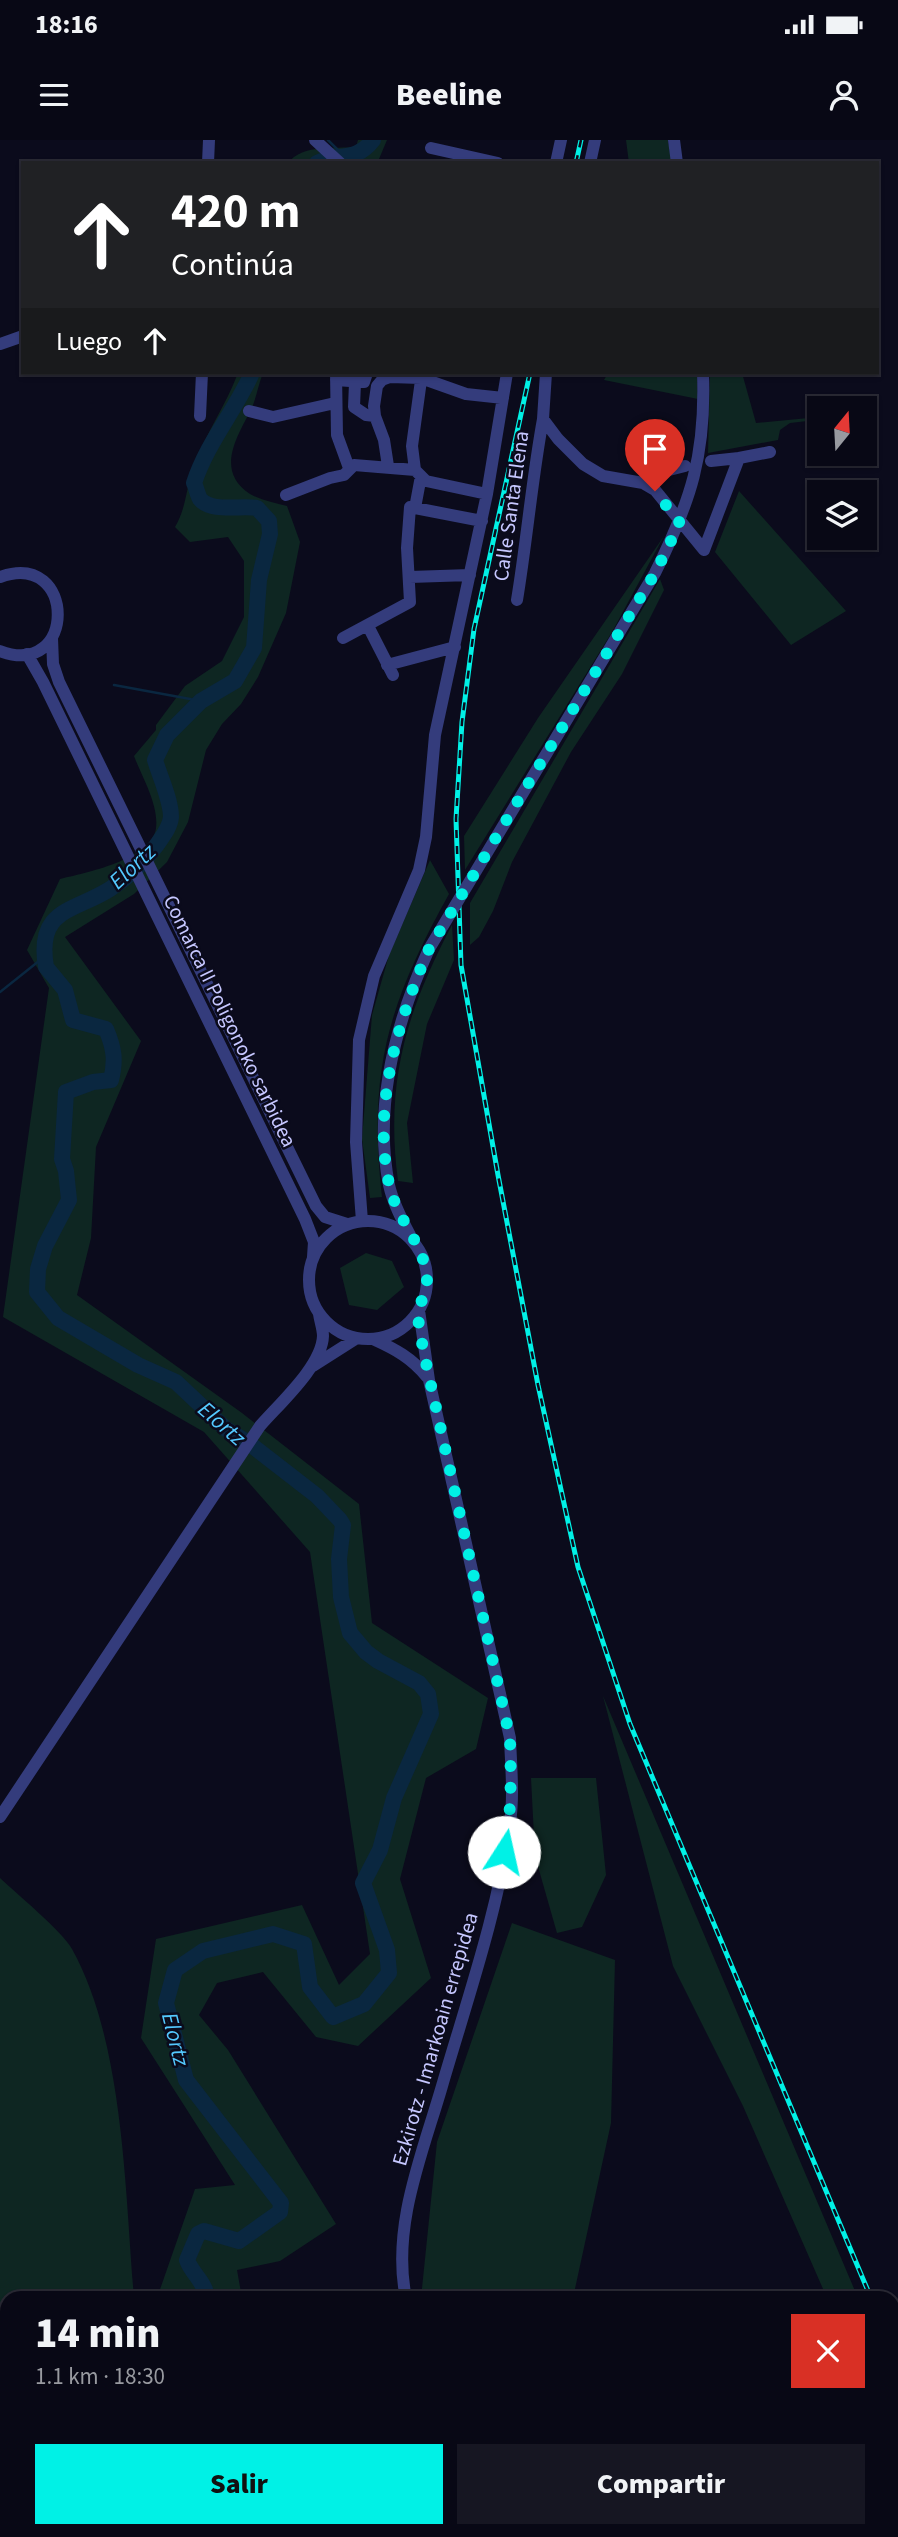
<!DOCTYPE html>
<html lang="es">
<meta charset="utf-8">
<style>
:root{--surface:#080815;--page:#161622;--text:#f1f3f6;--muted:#989aa0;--line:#292934;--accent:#00f1e6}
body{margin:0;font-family:"Source Sans 3",sans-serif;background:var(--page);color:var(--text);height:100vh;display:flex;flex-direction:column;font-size:26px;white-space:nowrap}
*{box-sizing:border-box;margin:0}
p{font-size:23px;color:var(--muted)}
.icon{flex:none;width:38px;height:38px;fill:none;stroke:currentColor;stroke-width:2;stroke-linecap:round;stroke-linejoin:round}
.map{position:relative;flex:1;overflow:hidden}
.sheet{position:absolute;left:0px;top:2151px;width:900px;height:247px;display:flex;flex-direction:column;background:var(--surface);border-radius:21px 21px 0 0;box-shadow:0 2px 5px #0004,0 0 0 2px var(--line)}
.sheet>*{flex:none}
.banner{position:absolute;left:21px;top:21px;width:858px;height:214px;border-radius:0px;box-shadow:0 2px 5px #0004,0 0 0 2px var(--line);background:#202124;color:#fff;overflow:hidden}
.needle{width:46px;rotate:18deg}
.controls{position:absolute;left:807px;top:256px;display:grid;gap:14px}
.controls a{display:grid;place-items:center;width:70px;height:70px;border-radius:0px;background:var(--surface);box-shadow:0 2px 5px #0004,0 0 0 2px var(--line);font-size:35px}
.pin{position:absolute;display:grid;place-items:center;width:60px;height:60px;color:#fff;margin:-72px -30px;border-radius:50% 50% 50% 0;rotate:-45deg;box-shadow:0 0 7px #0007}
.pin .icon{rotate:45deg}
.me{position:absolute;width:77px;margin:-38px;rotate:10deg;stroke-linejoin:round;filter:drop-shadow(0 0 5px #0008)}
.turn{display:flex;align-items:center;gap:24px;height:147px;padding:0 35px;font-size:32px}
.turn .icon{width:91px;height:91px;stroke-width:2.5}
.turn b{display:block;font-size:49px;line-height:60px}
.then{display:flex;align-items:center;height:66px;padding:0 35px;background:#0003;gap:14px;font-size:26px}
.round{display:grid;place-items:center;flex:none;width:74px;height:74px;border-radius:0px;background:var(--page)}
.head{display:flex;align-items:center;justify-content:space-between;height:119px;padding:0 35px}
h1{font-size:42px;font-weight:800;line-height:52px}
.action{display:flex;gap:14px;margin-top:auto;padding:14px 35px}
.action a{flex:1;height:80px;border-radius:0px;background:var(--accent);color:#111;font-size:28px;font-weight:800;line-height:80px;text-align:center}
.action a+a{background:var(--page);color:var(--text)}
.status{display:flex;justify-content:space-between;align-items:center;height:49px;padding:0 35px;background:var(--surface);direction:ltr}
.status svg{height:19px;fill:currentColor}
header{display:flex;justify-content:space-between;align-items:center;height:91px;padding:0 35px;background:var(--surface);font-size:32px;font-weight:800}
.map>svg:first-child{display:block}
</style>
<div class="status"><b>18:16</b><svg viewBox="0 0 49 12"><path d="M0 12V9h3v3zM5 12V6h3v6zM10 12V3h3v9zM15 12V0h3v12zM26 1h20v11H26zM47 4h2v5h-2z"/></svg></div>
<header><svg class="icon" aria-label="menu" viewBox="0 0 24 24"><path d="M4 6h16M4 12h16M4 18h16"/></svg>Beeline<svg class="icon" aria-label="person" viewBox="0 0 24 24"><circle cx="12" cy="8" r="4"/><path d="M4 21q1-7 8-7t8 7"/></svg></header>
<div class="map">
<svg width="898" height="2397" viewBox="0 0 898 2397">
<rect width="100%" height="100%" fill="#0b0b1c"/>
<path fill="#0e2622" d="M 358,0 L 387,0 L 379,19 L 367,23 L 288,23 C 302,4 335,9 356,7 Z
M 626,0 L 668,0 L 672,23 L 629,23 Z
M 238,233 L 263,233 C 259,243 257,254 253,265 C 241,292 212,329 250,354 C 261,360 275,363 287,366 L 300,402 L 286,473 L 258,537 L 241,564 L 222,584 L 206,610 L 188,682 L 167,722 L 134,754 L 65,797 L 141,901 L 96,1007 L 91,1098 L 77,1155 L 242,1273 L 359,1364 L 372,1483 L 488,1558 L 476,1609 L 426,1638 L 400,1739 L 431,1838 L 358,1906 L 316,1897 L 263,1832 L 217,1843 L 199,1875 L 228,1910 L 336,2084 L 280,2121 L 237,2130 L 242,2158 L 157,2158 L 195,2049 L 235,2045 L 141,1898 L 156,1799 L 302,1765 L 339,1845 L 370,1814 L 310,1412 L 204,1292 L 3,1177 L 49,848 L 27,810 L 60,739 C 84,733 152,720 156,688 C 159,665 142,637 134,616 L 156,590 L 156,585 L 185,546 L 222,521 L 244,477 L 244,421 L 228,397 L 190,402 L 175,387 C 187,367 186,346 194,325 C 206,293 226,265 238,233 Z
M 608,233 L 697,233 L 698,259 L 604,240 Z
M 710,233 L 742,233 L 756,283 L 819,277 L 819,282 L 816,280 L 790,283 L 780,290 L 778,300 L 708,313 Z
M 739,351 L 846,471 L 791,505 L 715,412 Z
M 664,396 L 612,492 L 465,730 L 464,696 L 538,578 Z
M 660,439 L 664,450 L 622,534 L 571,612 L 512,722 L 493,771 L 479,797 L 470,805 L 470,763 Z
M 430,720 L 449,754 C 388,864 368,930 382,1057 L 370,1058 L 362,999 L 372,875 L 389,815 Z
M 452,785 L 454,820 L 427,884 L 407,983 L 413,1043 L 398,1041 C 385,942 406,872 452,785 Z
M 366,1113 L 392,1121 L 404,1147 L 377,1170 L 349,1165 L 340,1128 Z
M 603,1556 L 858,2158 L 827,2158 L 743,1966 L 673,1826 Z
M 531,1638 L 596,1638 L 606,1735 L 582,1787 L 557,1793 L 535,1716 Z
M 0,1738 C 17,1754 63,1792 72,1809 C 124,1902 125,2052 134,2158 L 7,2158 L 7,2390 L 200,2391 L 189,2397 L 0,2397 L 0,2320 L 6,2312 L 0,2257 Z
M 512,1783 L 615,1820 L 611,1983 L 573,2158 L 421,2158 L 437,2002 Z"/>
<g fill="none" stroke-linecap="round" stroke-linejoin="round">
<path stroke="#0a2740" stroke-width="2.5" d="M 328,0 L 344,16
M 114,545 L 201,561
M 0,852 L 44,817"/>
<path stroke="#0a2740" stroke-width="16" d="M 317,23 C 340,12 355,23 373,0
M 207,2158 C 206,2143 192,2134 187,2120 L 198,2094 L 204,2091 L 239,2101 L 280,2072 L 281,2063 L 186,1940 L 166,1863 L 175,1830 L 203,1811 L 273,1794 L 304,1804 L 310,1847 L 333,1877 L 364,1864 L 389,1833 L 387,1810 L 363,1743 L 380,1710 L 394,1658 L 431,1574 L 428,1554 L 419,1543 L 378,1521 L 366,1512 L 350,1493 L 341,1457 L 339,1419 L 343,1385 L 340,1380 L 317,1356 L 250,1304 L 226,1289 L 176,1242 L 138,1225 L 58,1178 L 37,1152 L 38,1129 L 45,1106 L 69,1060 L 66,1031 L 62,1019 L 66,952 L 93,942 L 111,940 C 116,920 114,908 106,889 L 73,880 L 65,850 L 46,827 C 36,768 74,772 110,749 C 127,738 144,723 156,706 C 162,697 170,688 171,677 C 171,660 160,637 155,620 L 167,595 L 201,561 L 235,541 L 254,508 L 259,440 L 270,394 L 269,381 L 257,368 C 242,365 211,373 200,359 C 198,356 196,347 194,343 C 207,303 235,271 252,233
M 101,2397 L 105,2390"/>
<path stroke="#343c7c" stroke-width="12" d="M 315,0 L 340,23
M 674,0 L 677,23
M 431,8 L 498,23
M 208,23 L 209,0
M 556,23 L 561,0
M 590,23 L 595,0
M 0,204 L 23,196
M 336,233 L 337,295 L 349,328
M 546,233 L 543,279 L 558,299 L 583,324 L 603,336 L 643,343
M 336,240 L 364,242 L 367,233
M 355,243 L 354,267 L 366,275 L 375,276
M 249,271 L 273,277 L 335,263
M 200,276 L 202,233
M 711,321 L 739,318
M 388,326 L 384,300 L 375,276 L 374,266 L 377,246 L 382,240 L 390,237 L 421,238 L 466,254 L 503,258
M 685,326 L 653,334 L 643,343 L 655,350 L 704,410 L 739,318 L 770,312
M 415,330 L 412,306 L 422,233
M 286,355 L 330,338 L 344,335 L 354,325 L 415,330 L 426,341 L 487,354
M 415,368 L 482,381
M 0,437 C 77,409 77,540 0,511
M 410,437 L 470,435
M 517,460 C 527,399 532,339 543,279
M 368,486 L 393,535
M 52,498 L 53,524 L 59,542 L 316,1066 L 325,1077 L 347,1084
M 343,498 L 410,462 L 407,408 L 410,367 L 415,368 L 421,336
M 27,514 L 43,542 L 305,1079 L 314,1102 L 313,1117
M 387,525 L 455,507
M 473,736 L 655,433 C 691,361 706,315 703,233
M309 1140a59 59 0 1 1 118 0a59 59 0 1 1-118 0Z
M 362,1081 L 356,1002 L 359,900 L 374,836 L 419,730 L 426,697 L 435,595 L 487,354 L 507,233
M 410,1095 C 402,1080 393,1063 389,1045 C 373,965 396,882 429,809
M 373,1199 C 395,1209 412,1218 427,1237
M 313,1226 L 357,1198
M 0,1677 L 260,1286 C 279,1264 322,1226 323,1196 C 323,1189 320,1181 319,1174
M 406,2158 C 391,2087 423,2012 442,1946 C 467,1860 498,1772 510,1683 C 514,1655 511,1627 510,1598 L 429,1240 L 419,1170
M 493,2390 L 496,2397"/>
<g stroke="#00f1e6" stroke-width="5">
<path id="rail" d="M 576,23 L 581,0
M 530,233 L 474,489 L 462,582 L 456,679 L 461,825 L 498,1035 L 538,1245 L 578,1427 L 630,1584 L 871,2158
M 892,2207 L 898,2220"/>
</g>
<use href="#rail" stroke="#0b0b1c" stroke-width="2.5" stroke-dasharray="8" stroke-linecap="butt"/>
<path stroke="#343c7c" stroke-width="12" d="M 429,809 L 473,736"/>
</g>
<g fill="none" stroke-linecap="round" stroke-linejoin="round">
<path stroke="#00f1e6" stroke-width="12" stroke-dasharray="0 21.6" d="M 504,1712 C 512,1673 511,1637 510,1598 L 424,1214 C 422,1200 417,1185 419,1172 C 421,1157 430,1146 426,1130 C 420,1101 397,1077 390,1048 C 371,970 398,880 429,809 L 655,433 L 680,383 L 655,351"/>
</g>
<g text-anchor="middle" stroke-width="5" stroke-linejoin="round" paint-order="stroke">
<g font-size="21" fill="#c6c7ff" stroke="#0b0b1c">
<text transform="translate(511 366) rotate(-82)" y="7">Calle Santa Elena</text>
<text transform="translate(230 881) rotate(64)" y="7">Comarca II Poligonoko sarbidea</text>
<text transform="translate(435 1899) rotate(-74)" y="7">Ezkirotz - Imarkoain errepidea</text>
</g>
<g font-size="23" font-style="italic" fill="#54c9ff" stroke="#0b0b1c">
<text transform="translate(132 726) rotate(-43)" y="8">Elortz</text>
<text transform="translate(222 1283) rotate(41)" y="8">Elortz</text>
<text transform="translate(176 1899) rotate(76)" y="8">Elortz</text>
</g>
</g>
</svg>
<div class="controls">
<a><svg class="needle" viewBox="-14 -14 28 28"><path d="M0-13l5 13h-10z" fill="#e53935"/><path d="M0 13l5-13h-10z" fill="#989aa0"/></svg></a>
<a><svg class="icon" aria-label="layers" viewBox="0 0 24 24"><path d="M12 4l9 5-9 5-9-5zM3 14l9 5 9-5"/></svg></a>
</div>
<div class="pin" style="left:655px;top:351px;background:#d93025"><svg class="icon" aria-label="arrive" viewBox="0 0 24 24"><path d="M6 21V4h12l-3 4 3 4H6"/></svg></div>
<svg class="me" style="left:504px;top:1712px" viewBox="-20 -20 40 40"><circle r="19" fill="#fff"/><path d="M0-13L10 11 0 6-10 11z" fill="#00f1e6"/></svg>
<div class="banner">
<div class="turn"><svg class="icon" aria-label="ahead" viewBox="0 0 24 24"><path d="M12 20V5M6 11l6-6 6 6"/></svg><div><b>420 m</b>Continúa</div></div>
<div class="then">Luego<svg class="icon" aria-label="ahead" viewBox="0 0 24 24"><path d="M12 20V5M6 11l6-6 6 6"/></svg></div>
</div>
<section class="sheet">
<div class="head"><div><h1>14 min</h1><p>1.1 km · 18:30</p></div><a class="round" style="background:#d93025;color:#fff"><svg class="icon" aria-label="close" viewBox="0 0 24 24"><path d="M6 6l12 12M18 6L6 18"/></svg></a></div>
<div class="action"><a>Salir</a><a>Compartir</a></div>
</section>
</div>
